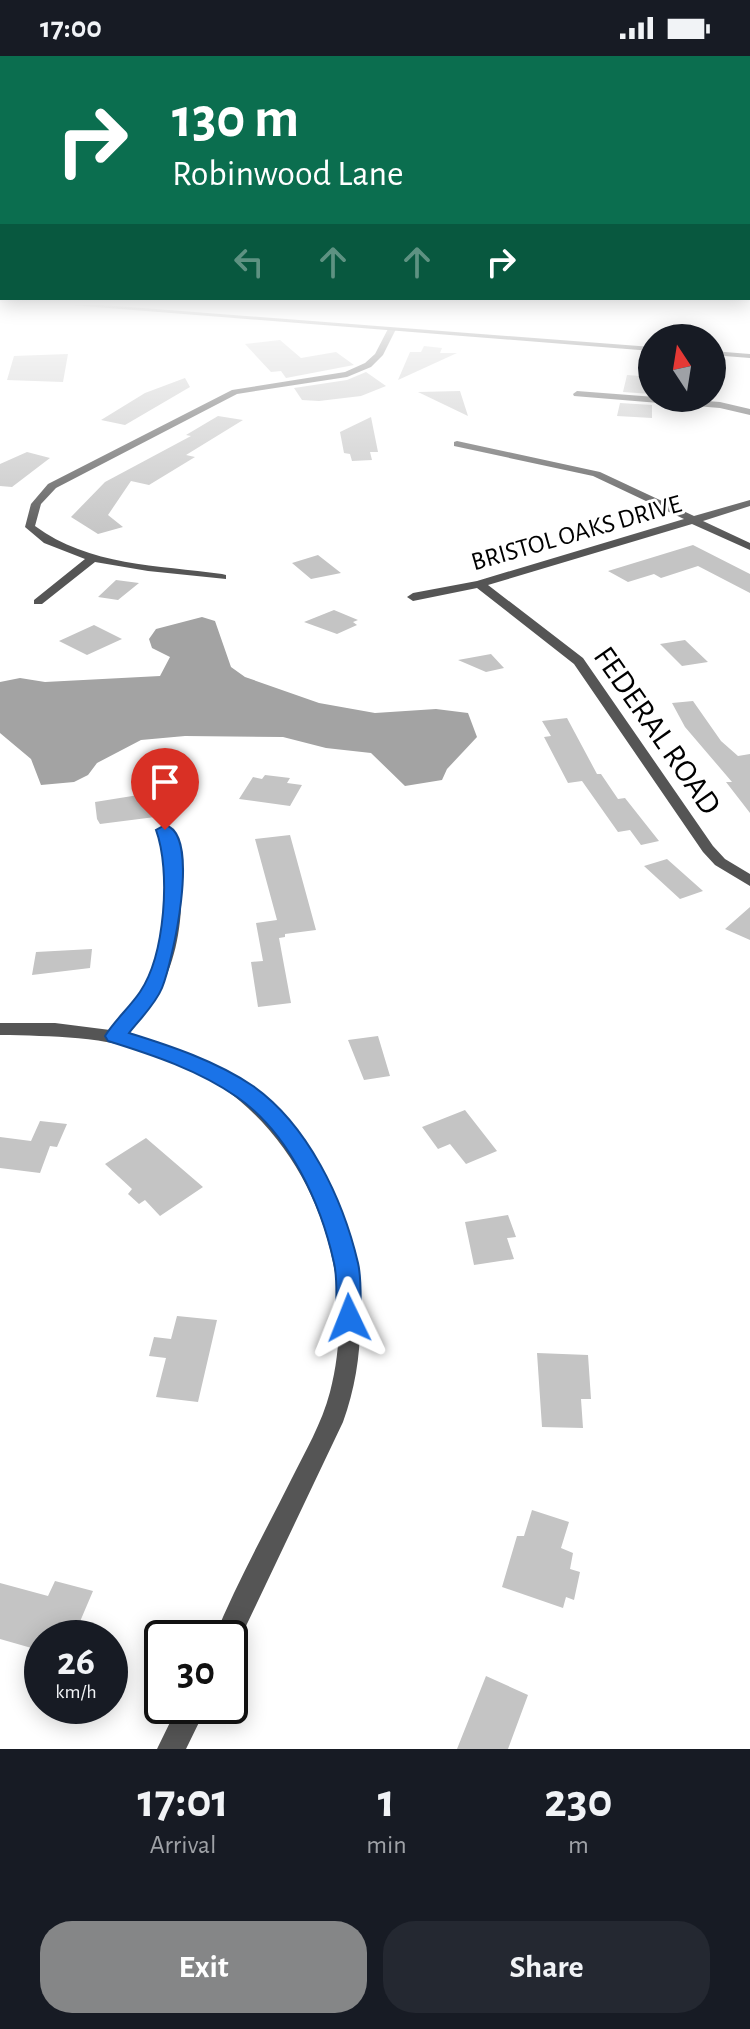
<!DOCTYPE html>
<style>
:root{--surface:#171b24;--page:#242831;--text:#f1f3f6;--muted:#9ea1a6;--accent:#858687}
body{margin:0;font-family:"Alegreya Sans",sans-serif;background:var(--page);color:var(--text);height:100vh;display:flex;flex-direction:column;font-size:30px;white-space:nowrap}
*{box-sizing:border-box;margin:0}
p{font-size:26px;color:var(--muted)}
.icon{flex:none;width:44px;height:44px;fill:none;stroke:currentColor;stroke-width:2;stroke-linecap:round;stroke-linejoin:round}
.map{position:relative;height:1693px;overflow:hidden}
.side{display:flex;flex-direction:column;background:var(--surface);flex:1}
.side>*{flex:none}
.hud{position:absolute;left:0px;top:0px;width:750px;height:244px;box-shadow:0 4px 20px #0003;background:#0b6e4f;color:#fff;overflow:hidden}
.needle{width:52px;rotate:348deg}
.tools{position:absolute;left:638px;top:268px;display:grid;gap:16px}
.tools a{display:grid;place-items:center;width:88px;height:88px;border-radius:50%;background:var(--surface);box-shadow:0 4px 20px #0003;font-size:40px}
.speed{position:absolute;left:24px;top:1564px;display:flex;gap:16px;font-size:40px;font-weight:700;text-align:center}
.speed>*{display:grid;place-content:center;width:104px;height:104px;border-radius:50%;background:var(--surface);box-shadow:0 4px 20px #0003;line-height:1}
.speed small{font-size:20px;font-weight:400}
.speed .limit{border:4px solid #111;border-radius:12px;background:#fff;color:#111}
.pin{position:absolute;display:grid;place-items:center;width:68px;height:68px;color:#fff;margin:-82px -34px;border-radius:50% 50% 50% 0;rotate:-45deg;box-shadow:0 0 8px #0007}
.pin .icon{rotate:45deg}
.me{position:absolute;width:88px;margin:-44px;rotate:358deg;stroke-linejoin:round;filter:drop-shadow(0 0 6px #0008)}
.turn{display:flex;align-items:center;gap:28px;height:168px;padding:0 40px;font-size:36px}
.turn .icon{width:104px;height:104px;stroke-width:2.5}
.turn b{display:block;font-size:56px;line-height:68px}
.lanes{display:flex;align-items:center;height:76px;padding:0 40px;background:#0003;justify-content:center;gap:40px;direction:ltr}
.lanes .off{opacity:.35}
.eta{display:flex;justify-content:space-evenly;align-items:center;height:136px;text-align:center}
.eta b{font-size:48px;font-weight:700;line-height:56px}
.action{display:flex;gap:16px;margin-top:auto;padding:16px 40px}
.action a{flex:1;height:92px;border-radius:32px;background:var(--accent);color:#fff;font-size:32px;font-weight:700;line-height:92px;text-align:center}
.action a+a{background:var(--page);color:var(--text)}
.status{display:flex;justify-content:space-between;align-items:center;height:56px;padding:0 40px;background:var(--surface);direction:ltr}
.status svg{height:22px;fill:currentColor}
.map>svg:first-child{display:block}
</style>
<div class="status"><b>17:00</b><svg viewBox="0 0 49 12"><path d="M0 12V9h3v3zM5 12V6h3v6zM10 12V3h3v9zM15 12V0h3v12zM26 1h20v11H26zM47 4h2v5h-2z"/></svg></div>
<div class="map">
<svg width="750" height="1693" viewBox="0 0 750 1693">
<rect width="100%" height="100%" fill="#fff"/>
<path fill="#a3a3a3" d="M 202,561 L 215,565 L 231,611 L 245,621 L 319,647 L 375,657 L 436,653 L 468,657 L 477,681 L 447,713 L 442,724 L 405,730 L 371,697 L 326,692 L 283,681 L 185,680 L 141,684 L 97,707 L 88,719 L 74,726 L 41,729 L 31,703 L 0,677 L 0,626 L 20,622 L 45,626 L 160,620 L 170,601 L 152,592 L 149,583 L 156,573 Z"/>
<path fill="#c4c4c4" d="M 280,284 L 301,302 L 336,296 L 354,309 L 286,322 L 281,315 L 271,316 L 245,288 Z
M 424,290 L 442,292 L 440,297 L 457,297 L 398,324 L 410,296 L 421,296 Z
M 68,298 L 63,326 L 7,324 L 14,300 Z
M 366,316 L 386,330 L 361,340 L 319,345 L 302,344 L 294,332 L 347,324 Z
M 627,319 L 652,321 L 652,338 L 623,336 Z
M 185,322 L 190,331 L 125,369 L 101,364 L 145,337 Z
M 460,335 L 468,360 L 418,336 Z
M 620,347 L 652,349 L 652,362 L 617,360 Z
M 218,360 L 243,364 L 186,399 L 195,401 L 149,429 L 131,425 L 108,459 L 123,471 L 98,478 L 71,461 L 105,426 L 191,380 L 186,379 Z
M 371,361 L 378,396 L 370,396 L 372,404 L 352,405 L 350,398 L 344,397 L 340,376 Z
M 27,396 L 50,402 L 12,431 L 0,430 L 0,408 Z
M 693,489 L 750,518 L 750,537 L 698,510 L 661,522 L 654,518 L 628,526 L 608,515 Z
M 318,499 L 341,517 L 311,523 L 292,507 Z
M 116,524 L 139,527 L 118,544 L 98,541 Z
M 334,554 L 358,564 L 353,566 L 357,569 L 337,578 L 304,566 Z
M 94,569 L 122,583 L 87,599 L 59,585 Z
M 685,584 L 708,606 L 682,610 L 660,588 Z
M 491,598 L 504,612 L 486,616 L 458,604 Z
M 693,645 L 721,685 L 738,700 L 750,698 L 750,757 L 726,726 L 732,726 L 685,671 L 672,647 Z
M 567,662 L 597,718 L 601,718 L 618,743 L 625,742 L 659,785 L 641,789 L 630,774 L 618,776 L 582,725 L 568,727 L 544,681 L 551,680 L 542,665 Z
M 265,719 L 290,722 L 287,727 L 302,729 L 290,750 L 239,743 L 253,721 L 262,723 Z
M 151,737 L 155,761 L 100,768 L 97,763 L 95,746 Z
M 290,779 L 316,874 L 285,878 L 285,881 L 279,882 L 291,947 L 258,951 L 251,906 L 263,905 L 256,867 L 277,864 L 255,783 Z
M 667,803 L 703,835 L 680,843 L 644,810 Z
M 750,851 L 750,884 L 725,873 Z
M 92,893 L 90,912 L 32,919 L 36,896 Z
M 378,980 L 390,1020 L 364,1024 L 348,984 Z
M 465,1054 L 497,1095 L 466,1108 L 450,1088 L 438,1093 L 422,1071 Z
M 40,1065 L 67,1068 L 57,1091 L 50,1090 L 40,1117 L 0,1112 L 0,1081 L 31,1085 Z
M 146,1082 L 203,1131 L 160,1160 L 145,1144 L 139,1148 L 128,1138 L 132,1133 L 105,1108 Z
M 508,1159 L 516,1181 L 507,1182 L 514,1203 L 474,1209 L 465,1166 Z
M 177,1260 L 217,1264 L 198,1346 L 156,1341 L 166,1302 L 149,1300 L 154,1281 L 171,1283 Z
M 537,1297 L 588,1299 L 591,1343 L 581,1343 L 583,1372 L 542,1371 Z
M 532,1454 L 569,1466 L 561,1492 L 573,1497 L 570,1513 L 580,1516 L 574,1544 L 566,1541 L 563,1552 L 502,1531 L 517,1480 L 524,1480 Z
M 55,1525 L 93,1535 L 73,1582 L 42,1582 L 42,1595 L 0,1583 L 0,1527 L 48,1540 Z
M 486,1620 L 528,1639 L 508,1693 L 457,1693 Z"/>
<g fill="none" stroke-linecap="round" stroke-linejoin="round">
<path fill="#555" fill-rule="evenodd" d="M 389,271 L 396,273 L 383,299 L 371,311 L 347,321 L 237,338 L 56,432 L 41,448 L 35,470 C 89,510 158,509 222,518 L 226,519 L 226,523 L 148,515 L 95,506 L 42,548 L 34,548 L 34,544 L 85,503 L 44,487 L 25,471 L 31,448 L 48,428 L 232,334 L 345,316 L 365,307 L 375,298 Z
M 577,335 L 720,346 L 750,353 L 750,359 L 720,352 L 574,340 L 573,338 Z
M 457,385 L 600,416 L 694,460 L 750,444 L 750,450 L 703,465 L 750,487 L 750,494 L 692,468 L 488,529 L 583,602 L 713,790 L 725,803 L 750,818 L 750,830 L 715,809 L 703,796 L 574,608 L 477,532 L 413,545 L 407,541 L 413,537 L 477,525 L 684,463 L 593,420 L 454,390 L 454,386 Z
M 165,770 L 172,774 C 187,826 185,891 157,939 C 149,954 137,966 126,978 C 171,990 217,1005 253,1035 C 348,1113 385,1251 343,1366 L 236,1591 L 230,1594 L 230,1582 L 214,1582 C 236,1528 265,1476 291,1424 C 305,1396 322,1367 330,1336 C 357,1232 322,1115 240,1045 C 216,1024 185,1010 155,999 C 106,980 52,980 0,979 L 0,967 L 55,967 L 110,974 C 120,962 133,950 142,936 C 169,890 170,825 158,774 Z
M 178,1650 L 207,1650 L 186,1693 L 157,1693 Z"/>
<path fill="#222" fill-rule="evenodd" d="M 71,249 L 103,249 L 652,291 L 652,295 Z
M 712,295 L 750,298 L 750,302 L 712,299 Z"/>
</g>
<linearGradient id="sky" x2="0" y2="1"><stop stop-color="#8cadcc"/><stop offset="0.51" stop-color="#fff"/><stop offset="1" stop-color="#fff" stop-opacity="0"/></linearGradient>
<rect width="750" height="486" fill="url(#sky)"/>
<path fill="#1a73e8" stroke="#114b97" stroke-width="2" d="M 165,769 C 202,778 172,907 162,932 C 155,949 139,964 129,977 C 171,990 216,1005 253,1030 C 308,1069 343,1143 358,1207 C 362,1224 360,1245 361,1262 L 358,1270 L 349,1273 L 340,1270 L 336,1262 C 336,1245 338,1224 334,1207 C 321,1147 289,1077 237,1041 C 198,1014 153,999 108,985 L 105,980 C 115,964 129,952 140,936 C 165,899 171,815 156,774 Z"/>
<g text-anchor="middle" stroke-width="6" stroke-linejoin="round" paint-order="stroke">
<g font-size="26" fill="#000" stroke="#fff">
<text transform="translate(576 476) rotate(-16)" y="9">BRISTOL OAKS DRIVE</text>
</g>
<g font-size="32" fill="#000" stroke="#fff">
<text transform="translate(658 674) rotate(55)" y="11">FEDERAL ROAD</text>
</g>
</g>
</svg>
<div class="tools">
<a><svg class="needle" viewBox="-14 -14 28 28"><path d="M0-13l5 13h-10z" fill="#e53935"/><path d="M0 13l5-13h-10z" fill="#9ea1a6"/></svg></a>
</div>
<div class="speed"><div>26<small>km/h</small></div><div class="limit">30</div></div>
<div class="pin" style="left:165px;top:774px;background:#d93025"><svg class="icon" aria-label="arrive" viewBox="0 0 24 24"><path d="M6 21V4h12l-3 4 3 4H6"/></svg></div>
<svg class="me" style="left:349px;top:1262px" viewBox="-20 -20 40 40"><path d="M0-17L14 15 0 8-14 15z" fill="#1a73e8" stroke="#fff" stroke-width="4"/></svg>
<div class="hud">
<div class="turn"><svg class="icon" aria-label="right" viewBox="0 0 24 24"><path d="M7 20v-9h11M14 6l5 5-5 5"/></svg><div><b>130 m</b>Robinwood Lane</div></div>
<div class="lanes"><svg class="icon off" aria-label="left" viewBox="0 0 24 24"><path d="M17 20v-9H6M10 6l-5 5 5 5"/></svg><svg class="icon off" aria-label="ahead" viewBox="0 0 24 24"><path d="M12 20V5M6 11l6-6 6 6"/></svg><svg class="icon off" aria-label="ahead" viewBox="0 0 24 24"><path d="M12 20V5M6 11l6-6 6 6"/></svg><svg class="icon" aria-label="right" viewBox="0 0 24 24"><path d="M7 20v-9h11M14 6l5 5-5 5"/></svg></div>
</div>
</div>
<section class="side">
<div class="eta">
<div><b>17:01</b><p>Arrival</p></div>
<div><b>1</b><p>min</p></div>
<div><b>230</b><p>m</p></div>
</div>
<div class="action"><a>Exit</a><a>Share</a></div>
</section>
